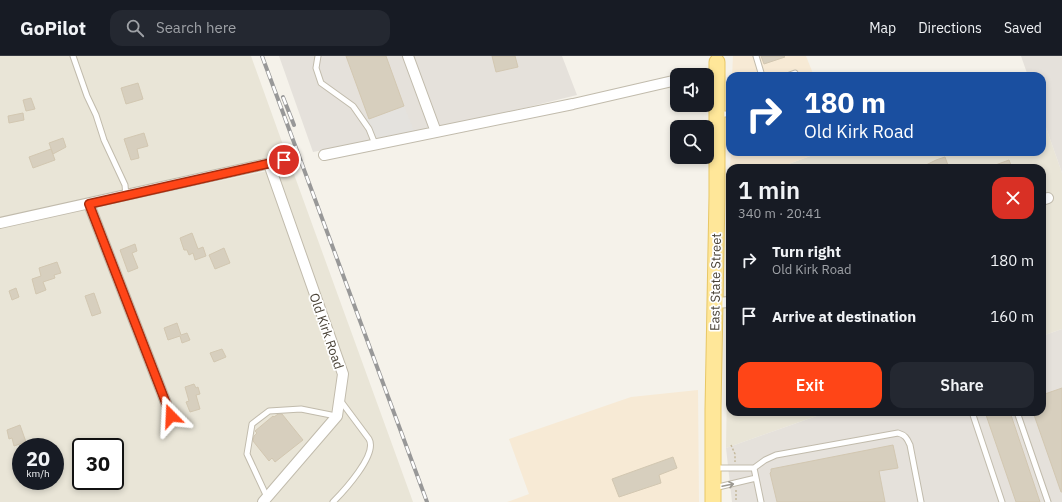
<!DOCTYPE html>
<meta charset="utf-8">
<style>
:root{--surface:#171b24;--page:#242831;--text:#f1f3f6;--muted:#9ea1a6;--line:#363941;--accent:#ff4517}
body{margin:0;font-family:"IBM Plex Sans",sans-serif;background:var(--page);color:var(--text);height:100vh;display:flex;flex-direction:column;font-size:15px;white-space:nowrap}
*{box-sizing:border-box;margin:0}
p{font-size:13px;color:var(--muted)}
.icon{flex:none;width:22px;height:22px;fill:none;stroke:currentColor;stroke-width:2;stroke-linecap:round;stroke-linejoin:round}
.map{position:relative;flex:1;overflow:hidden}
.panel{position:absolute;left:726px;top:108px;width:320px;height:252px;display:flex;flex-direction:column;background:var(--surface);border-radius:12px;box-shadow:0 2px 6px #0003}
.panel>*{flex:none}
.top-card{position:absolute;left:726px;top:16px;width:320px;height:84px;border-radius:12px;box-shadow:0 2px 6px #0003;background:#1a4fa0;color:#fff;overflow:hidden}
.fabs{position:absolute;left:670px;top:12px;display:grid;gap:8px}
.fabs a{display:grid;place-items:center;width:44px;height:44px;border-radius:8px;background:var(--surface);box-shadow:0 2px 6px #0003;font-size:20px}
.speed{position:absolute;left:12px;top:382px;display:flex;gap:8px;font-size:20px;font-weight:700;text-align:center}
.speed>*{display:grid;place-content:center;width:52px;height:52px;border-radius:50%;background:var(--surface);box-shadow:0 2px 6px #0003;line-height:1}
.speed small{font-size:10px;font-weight:400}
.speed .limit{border:2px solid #111;border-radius:6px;background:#fff;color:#111}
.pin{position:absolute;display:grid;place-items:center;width:34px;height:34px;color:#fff;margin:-17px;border:2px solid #fff;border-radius:50%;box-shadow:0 1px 4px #0007}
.me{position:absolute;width:44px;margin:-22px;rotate:339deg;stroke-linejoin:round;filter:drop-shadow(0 0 3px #0008)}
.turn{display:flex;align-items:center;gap:14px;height:84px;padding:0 12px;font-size:18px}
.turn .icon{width:52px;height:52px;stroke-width:2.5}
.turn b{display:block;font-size:28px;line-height:34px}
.round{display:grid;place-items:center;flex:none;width:42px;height:42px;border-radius:12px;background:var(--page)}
.headline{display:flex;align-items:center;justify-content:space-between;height:68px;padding:0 12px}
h1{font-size:24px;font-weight:600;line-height:30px}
.cta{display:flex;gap:8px;margin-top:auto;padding:8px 12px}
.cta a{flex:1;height:46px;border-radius:12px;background:var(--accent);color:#fff;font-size:16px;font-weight:600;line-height:46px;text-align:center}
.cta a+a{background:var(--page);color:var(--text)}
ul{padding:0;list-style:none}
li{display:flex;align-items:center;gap:12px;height:56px;padding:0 12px}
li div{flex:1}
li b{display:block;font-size:15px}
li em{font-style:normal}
header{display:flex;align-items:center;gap:24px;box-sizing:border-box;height:56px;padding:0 20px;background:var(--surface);border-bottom:1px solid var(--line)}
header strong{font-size:19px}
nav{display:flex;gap:22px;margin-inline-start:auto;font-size:14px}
.search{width:280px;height:36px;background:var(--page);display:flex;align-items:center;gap:10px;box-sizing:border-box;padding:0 14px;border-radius:12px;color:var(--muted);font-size:15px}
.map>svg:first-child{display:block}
</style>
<header>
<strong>GoPilot</strong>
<div class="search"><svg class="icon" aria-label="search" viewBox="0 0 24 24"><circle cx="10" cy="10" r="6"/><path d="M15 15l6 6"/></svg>Search here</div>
<nav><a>Map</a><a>Directions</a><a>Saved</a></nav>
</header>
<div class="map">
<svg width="1062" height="446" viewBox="0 0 1062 446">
<rect width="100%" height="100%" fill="#f5f2ea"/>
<path fill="#e9e5d7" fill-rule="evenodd" d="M 0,0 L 251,0 L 287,100 L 0,163 Z
M 1042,60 L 1062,117 L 1062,273 L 1042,280 L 1042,112 L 778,112 L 821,96 L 1042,96 Z
M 291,110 L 413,446 L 0,446 L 0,171 ZM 21,391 L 55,391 L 55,425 L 21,425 ZM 81,391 L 115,391 L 115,425 L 81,425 Z
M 730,149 L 730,356 L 828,356 L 726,392 Z"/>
<path fill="#f7ead5" d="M 733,0 L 806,0 L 814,20 L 732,20 Z
M 731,96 L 821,96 L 778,112 L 730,112 Z
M 698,334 L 699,446 L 507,446 L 529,438 L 509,383 L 631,341 Z"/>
<path fill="#e5e1db" d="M 279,0 L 562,0 L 577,39 L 439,73 L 313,96 Z
M 1021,0 L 1062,0 L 1062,117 L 1042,60 L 1042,20 L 1028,20 Z
M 1062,273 L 1062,446 L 732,446 L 726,392 L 828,356 L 1042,356 L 1042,280 Z"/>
<path fill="#e4e2de" d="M 404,50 L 416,80 L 375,88 L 363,65 Z"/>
<path fill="#d7cfbe" stroke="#d2c7b1" d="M 346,0 L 386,0 L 404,50 L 369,63 Z
M 492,0 L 515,0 L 518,11 L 496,16 Z
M 761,0 L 784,0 L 785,1 L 764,8 Z
M 138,27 L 143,43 L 126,48 L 121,32 Z
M 31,42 L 35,53 L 26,55 L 23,44 Z
M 23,57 L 24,64 L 9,67 L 8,60 Z
M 144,77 L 148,90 L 137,93 L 139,102 L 131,104 L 124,83 Z
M 63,82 L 66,91 L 53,98 L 49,87 Z
M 51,93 L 55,104 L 33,112 L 29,101 Z
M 945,101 L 949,112 L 920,112 L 936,104 Z
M 1009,104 L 1012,112 L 990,112 L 990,111 Z
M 192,177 L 198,193 L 203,191 L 206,200 L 195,204 L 193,197 L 189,199 L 187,194 L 184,194 L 180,182 Z
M 135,188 L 137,195 L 132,197 L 138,212 L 128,216 L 120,194 Z
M 224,192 L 230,207 L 215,213 L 209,199 Z
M 57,206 L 61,217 L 54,219 L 55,222 L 43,226 L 46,234 L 36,238 L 32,223 L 41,220 L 39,212 Z
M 16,232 L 19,241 L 12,244 L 9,235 Z
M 94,237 L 101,257 L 92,260 L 85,240 Z
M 177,267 L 181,279 L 187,277 L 190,284 L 182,287 L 180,280 L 168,284 L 164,272 Z
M 222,293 L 226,301 L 214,306 L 210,297 Z
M 194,328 L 196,332 L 198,331 L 200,338 L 196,339 L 200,353 L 190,356 L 186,346 L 189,345 L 185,331 Z
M 1062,332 L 1062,436 L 1061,436 L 1033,356 L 1042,356 L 1042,339 Z
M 985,356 L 1010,356 L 1040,446 L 1016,446 Z
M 278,358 L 282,358 L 303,384 L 275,406 L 272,402 L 269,405 L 253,385 L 254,380 L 257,377 L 255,375 L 273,360 L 274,361 Z
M 20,369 L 26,386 L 14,390 L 12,382 L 9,383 L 7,374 Z
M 893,389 L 898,412 L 879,415 L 885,446 L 777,446 L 770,417 L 771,416 L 771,413 Z
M 673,401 L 677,412 L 659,419 L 661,427 L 619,441 L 612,423 Z"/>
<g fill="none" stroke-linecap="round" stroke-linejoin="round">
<g stroke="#c1bbac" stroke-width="7">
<path id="lane" d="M 73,0 L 87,40 L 96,59 L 104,84 L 125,129 L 126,140
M 318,0 L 316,12 L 321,27 L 353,50 L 369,73 L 375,88
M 756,0 L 762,20
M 787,20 L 795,17
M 719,58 L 730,58
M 972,356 L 1002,446
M 1017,356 L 1048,446
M 714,412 L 754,412 L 765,404 L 776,399 L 898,377 C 905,379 907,382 910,389 L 921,446
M 754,412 L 761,446
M 714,432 L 756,422
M 267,441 L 247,398 L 252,368 L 269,355 L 301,353 L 336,360
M 333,446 C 344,435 378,398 369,383 L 340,344"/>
</g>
<g stroke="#c1bbac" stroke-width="12">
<path id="street" d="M 408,0 L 436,76
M 707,19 L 717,19
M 324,99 L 573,48 L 677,24
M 1042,144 L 1048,142
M 89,148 L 171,360
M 0,167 L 284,104
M 715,247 L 730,246
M 263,446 L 337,360 L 343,318 L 269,108"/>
</g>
<g stroke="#e8c765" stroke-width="17">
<path id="primary" d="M 713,446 L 713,353 L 717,140 L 717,6"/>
</g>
<path stroke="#c4b89c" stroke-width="1.5" stroke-dasharray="2 2" stroke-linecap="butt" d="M 731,389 L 735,398 L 735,406
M 736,434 L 736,446"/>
<use href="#lane" stroke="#fff" stroke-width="5"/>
<use href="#street" stroke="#fff" stroke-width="10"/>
<use href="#primary" stroke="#ffe799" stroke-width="15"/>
<g stroke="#989898" stroke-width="4">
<path id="rail" d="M 262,0 L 427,446
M 283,41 L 294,69"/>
</g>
<use href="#rail" stroke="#fff" stroke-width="2.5" stroke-dasharray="8" stroke-linecap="butt"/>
</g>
<defs><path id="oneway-shaft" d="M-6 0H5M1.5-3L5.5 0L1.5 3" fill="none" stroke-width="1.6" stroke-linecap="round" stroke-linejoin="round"/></defs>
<use stroke="#9b9891" href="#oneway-shaft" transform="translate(728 429) rotate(-12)"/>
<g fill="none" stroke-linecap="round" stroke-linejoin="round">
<g stroke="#a62d0f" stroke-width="10">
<path id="route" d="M 171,360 L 89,148 L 284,104"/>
</g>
<use href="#route" stroke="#ff4517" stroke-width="7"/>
</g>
<g text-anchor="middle" stroke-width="3.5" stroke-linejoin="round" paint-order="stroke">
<g font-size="13" fill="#4a4337" stroke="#fff">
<text transform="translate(715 226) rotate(-89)" y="5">East State Street</text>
<text transform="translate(327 275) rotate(71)" y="5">Old Kirk Road</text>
</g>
</g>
</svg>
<div class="fabs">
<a><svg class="icon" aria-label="sound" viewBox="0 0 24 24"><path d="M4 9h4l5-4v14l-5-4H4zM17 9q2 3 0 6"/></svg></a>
<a><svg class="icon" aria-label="search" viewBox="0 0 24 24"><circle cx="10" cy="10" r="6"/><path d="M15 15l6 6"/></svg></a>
</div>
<div class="speed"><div>20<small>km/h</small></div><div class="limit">30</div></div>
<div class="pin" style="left:284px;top:104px;background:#d93025"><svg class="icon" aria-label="arrive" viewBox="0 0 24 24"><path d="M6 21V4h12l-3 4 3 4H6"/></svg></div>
<svg class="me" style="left:171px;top:360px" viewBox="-20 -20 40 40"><path d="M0-17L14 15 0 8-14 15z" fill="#ff4517" stroke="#fff" stroke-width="4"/></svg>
<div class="top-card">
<div class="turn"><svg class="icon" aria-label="right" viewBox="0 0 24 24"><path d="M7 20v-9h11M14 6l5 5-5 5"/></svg><div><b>180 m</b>Old Kirk Road</div></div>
</div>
<section class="panel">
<div class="headline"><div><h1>1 min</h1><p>340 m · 20:41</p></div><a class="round" style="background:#d93025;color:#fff"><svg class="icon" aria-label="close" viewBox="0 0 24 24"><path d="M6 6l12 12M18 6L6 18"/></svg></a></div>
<ul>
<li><svg class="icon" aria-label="right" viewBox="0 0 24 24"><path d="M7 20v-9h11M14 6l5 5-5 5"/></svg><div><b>Turn right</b><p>Old Kirk Road</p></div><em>180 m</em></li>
<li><svg class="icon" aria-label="arrive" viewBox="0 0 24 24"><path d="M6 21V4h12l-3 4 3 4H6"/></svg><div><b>Arrive at destination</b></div><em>160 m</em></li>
</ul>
<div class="cta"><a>Exit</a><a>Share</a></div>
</section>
</div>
